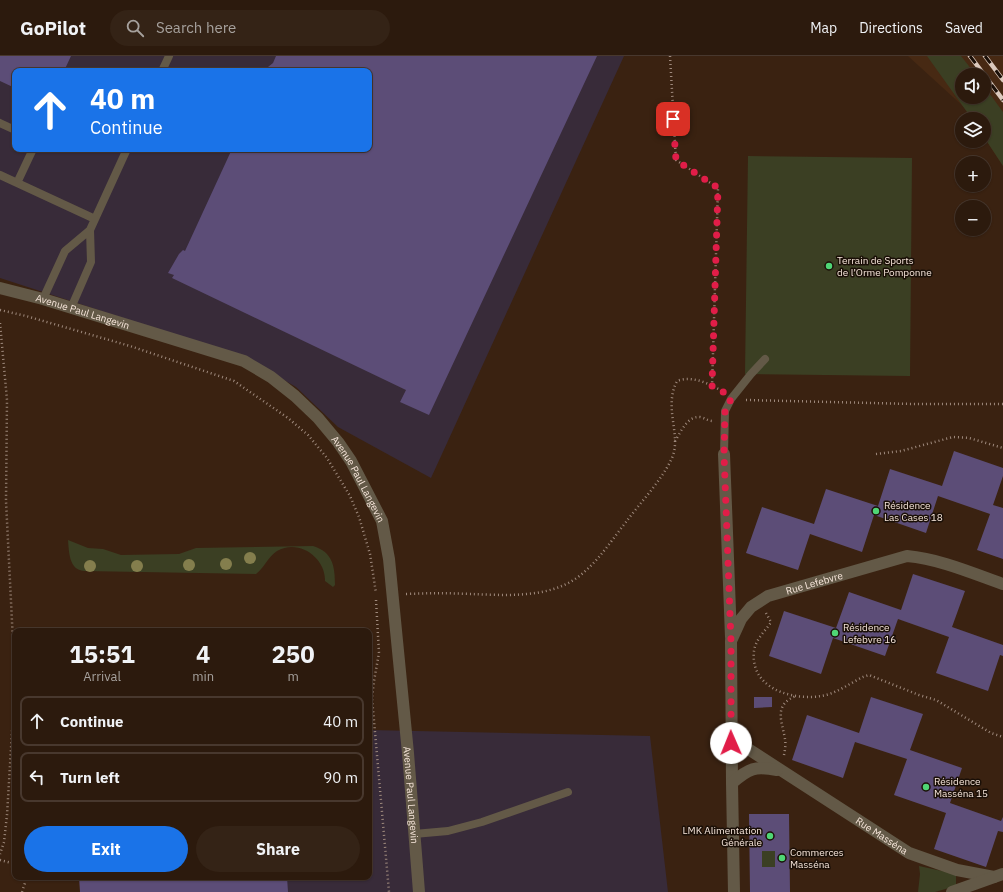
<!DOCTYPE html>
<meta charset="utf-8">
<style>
:root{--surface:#2c1a0d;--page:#342316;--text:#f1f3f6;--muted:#a6a19d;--line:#48382e;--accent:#1a73e8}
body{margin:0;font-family:"IBM Plex Sans",sans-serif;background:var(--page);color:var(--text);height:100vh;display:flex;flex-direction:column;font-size:15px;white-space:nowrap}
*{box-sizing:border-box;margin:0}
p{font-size:13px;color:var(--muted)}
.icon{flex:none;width:22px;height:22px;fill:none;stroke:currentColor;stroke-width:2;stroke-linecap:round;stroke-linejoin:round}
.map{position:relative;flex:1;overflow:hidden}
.side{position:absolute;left:12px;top:572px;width:360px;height:252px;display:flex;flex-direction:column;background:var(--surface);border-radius:8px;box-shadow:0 1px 3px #0004,0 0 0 1px var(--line)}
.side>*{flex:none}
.guide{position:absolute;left:12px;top:12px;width:360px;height:84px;border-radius:8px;box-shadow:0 1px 3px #0004,0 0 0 1px var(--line);background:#1a73e8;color:#fff;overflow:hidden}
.buttons{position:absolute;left:955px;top:12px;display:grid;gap:8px}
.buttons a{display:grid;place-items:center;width:36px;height:36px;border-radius:50%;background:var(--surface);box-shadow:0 1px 3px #0004,0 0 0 1px var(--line);font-size:20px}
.pin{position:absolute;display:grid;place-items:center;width:34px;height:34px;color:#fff;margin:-17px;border-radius:8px;box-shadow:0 2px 6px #0006}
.me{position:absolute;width:44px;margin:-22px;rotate:359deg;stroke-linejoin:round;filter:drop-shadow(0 0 3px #0008)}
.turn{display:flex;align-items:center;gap:14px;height:84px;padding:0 12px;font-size:18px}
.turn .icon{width:52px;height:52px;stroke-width:2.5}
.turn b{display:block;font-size:28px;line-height:34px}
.eta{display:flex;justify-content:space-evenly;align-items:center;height:68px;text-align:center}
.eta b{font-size:24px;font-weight:800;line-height:28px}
.action{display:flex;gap:8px;margin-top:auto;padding:8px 12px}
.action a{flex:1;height:46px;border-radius:24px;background:var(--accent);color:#fff;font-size:16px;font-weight:800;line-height:46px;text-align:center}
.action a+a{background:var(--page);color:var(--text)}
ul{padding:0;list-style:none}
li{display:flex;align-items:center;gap:12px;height:50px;margin:0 8px 6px;padding:0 4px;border:2px solid var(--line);border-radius:8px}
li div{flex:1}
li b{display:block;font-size:15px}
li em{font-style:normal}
header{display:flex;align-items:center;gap:24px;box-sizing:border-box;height:56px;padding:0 20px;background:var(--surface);border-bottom:1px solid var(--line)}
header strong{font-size:19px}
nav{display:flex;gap:22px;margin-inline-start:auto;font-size:14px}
.search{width:280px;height:36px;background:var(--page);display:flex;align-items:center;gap:10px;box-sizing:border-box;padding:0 14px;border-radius:22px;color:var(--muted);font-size:15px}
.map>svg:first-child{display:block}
</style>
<header>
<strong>GoPilot</strong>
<div class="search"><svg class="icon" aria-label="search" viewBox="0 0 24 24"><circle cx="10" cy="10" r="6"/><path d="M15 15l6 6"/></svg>Search here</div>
<nav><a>Map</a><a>Directions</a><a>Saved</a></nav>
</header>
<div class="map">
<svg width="1003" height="836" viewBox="0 0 1003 836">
<rect width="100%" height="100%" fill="#3a2211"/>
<path fill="#472913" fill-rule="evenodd" d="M 908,0 L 1003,0 L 1003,110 L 984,81 L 984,63 L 972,63 L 965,52 ZM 962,19 L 984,19 L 984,41 L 962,41 Z"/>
<path fill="#382b39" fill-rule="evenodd" d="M 0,0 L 624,0 L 431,422 L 338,371 L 296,331 L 246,302 L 0,222 ZM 15,15 L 369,15 L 369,93 L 15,93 Z
M 369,674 L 650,680 L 668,836 L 232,836 L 229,821 L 369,821 Z"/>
<path fill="#3b3f23" d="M 927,0 L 961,0 L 976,19 L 962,19 L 962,41 L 984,41 L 984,30 L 1003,56 L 1003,110 L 984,81 L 984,63 L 972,63 Z
M 748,100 L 912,102 L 910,320 L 745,318 Z
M 68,484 L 88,492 L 103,493 L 121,499 L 179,498 L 196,492 L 313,490 C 333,496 335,511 335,529 L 333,531 L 325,525 C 326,502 299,482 277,495 C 268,501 264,512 256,518 L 84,515 C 69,514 69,496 68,484 Z
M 762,795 L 775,795 L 775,811 L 762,811 Z
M 919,810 L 956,818 L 956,830 L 935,836 L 918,836 L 920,818 Z"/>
<path fill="#5c4d77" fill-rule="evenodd" d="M 0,0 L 71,0 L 64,15 L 15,15 L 15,32 L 0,25 Z
M 276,0 L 597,0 L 429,359 L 400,346 L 406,334 L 172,222 L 174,219 L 168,217 L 179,198 L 183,194 L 185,195 L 232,93 L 369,93 L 369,15 L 263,15 L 273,7 Z
M 954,395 L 1003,412 L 1003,420 L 993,449 L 1003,452 L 1003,503 L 977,494 L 990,458 L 938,440 L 926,477 L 874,459 L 862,496 L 810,478 L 798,514 L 746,497 L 762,451 L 814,468 L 826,433 L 878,450 L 890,413 L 942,430 Z
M 913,518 L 965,535 L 952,571 L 1003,589 L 1003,600 L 1000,599 L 988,635 L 936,617 L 949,581 L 898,563 L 885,600 L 833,582 L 821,618 L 769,600 L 784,555 L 836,572 L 849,536 L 901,554 Z
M 754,641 L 772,641 L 772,651 L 754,652 Z
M 871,641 L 923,658 L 910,694 L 962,712 L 950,747 L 1001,765 L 1003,761 L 1003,776 L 998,775 L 986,811 L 934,793 L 946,757 L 894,739 L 907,703 L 855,686 L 843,722 L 792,704 L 807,659 L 859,677 Z
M 749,758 L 789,758 L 790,836 L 750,836 ZM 762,795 L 775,795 L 775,811 L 762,811 Z
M 79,821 L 287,821 L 288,836 L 80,836 Z"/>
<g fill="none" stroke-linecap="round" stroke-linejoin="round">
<path stroke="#9f8a7d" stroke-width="2.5" stroke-dasharray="1 3" stroke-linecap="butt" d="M 670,0 L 676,104 L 718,132 L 712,330
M 0,254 L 26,260 L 130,290 L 234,325 L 288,362 L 308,379 L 327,402 L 350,440 L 359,461 L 370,498 L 376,537
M 0,267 L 7,344 L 6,445 L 15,626 L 7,759 L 4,786 L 0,798
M 746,344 L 913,348 L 1003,348
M 675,385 C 681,376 687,360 700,361 C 705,362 708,365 713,365
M 876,398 L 901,395 L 953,381 L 969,382 L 1003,392
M 406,538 C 428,537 448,537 470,538 C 505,539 548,543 578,521 C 598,506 611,485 626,466 C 640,447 662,424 672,402 C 682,379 663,352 677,325 C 692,319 710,328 722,335
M 376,544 L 379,597 L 374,625 L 372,642 L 389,836
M 766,557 L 771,566 C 767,573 760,579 757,586 C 753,593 753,602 755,610 C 762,636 797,644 821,640 C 836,638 850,627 863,621 L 869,619 L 919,639 L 936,644 L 991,677 L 1003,681
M 784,699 C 785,694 786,688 785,683 C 782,665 773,649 796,640
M 0,804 L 15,808
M 22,836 L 26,824 L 26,821"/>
<path stroke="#635947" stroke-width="8" d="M 162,15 L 169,0
M 0,67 L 15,74
M 0,119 L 95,163
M 17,127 L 33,93
M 43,243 L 65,195 L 90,174
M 71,252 L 91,206 L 90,174 L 127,93
M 724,398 L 725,355 L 731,343 L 751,318 L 765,303
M 414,778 L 448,775 L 482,766 L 568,736"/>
<g stroke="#635947" stroke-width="12">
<path id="s1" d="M 0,232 L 43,243 L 244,305 L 271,321 L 295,340 L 318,362 L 338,386 L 351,405 L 382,465 L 389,503 L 408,697 L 419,836"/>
<path d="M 724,398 L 731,581"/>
<path id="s2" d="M 731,673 L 742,689 L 909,797 L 957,814 L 994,821"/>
<path id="s3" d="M 732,727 L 731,585 L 741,563 L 751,551 L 768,540 L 907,500 C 940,503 972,517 1003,528"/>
<path d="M 734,836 L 732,727 C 749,712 755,710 777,714"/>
<path d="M 952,836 L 1003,818"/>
</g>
<g stroke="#dbc9bd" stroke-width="4.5">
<path id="rail" d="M 970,0 L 1003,44
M 985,0 L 1003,24"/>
</g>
<use href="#rail" stroke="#1a0f07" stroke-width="3" stroke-dasharray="9" stroke-linecap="butt"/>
</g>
<g fill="#847e4d">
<circle cx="250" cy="502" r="6"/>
<circle cx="226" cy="508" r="6"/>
<circle cx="189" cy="509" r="6"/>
<circle cx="90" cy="510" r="6"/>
<circle cx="137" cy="510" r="6"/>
</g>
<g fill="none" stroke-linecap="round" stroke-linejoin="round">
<path stroke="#e11d48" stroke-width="7" stroke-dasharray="0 12.6" d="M 673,63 L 676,104 L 718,132 L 712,330 L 727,338 L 731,343 L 725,355 L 724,398 L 731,585 L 731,687"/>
</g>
<g fill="#4fd675" stroke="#1a0f07" stroke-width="1.5">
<circle cx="829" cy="210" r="4"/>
<circle cx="876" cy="455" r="4"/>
<circle cx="835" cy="577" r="4"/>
<circle cx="926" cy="731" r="4"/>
<circle cx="770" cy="780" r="4"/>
<circle cx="782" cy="802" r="4"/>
</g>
<g text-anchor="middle" stroke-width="3" stroke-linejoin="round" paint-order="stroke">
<g font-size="10" fill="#f7e6db" stroke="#1a0f07" text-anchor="start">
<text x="837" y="208">Terrain de Sports<tspan x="837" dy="12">de l’Orme Pomponne</tspan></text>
<text x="884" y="453">Résidence<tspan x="884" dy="12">Las Cases 18</tspan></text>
<text x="843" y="575">Résidence<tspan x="843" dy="12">Lefebvre 16</tspan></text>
<text x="934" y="729">Résidence<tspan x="934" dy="12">Masséna 15</tspan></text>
<text x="762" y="778" text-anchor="end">LMK Alimentation<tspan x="762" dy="12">Générale</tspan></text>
<text x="790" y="800">Commerces<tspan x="790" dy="12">Masséna</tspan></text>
</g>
<g font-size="10" fill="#f7e6db" stroke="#1a0f07">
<text dy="4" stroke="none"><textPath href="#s1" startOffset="86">Avenue Paul Langevin</textPath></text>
<text dy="4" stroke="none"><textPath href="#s1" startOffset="422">Avenue Paul Langevin</textPath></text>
<text dy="4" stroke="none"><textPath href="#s3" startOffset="250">Rue Lefebvre</textPath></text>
<text dy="4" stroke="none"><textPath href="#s1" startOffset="746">Avenue Paul Langevin</textPath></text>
<text dy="4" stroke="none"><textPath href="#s2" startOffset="186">Rue Masséna</textPath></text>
</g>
</g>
</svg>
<div class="buttons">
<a><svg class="icon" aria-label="sound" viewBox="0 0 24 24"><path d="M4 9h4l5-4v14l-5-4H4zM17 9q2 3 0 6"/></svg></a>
<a><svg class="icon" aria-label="layers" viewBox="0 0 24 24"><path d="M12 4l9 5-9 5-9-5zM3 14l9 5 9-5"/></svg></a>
<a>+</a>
<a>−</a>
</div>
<div class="pin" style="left:673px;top:63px;background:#d93025"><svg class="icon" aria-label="arrive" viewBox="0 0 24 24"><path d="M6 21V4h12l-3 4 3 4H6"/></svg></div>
<svg class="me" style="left:731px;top:687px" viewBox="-20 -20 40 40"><circle r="19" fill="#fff"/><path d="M0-13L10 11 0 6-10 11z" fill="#e11d48"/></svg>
<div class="guide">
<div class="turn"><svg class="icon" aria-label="ahead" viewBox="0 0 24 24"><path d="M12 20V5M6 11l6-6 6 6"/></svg><div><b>40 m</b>Continue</div></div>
</div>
<section class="side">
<div class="eta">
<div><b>15:51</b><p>Arrival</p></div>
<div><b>4</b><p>min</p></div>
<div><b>250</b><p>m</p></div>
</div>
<ul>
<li><svg class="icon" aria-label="ahead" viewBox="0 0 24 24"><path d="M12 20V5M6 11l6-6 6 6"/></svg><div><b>Continue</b></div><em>40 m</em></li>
<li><svg class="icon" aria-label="left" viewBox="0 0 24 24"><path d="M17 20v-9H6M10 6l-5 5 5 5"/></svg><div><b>Turn left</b></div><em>90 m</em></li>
</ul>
<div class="action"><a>Exit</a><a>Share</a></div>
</section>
</div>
